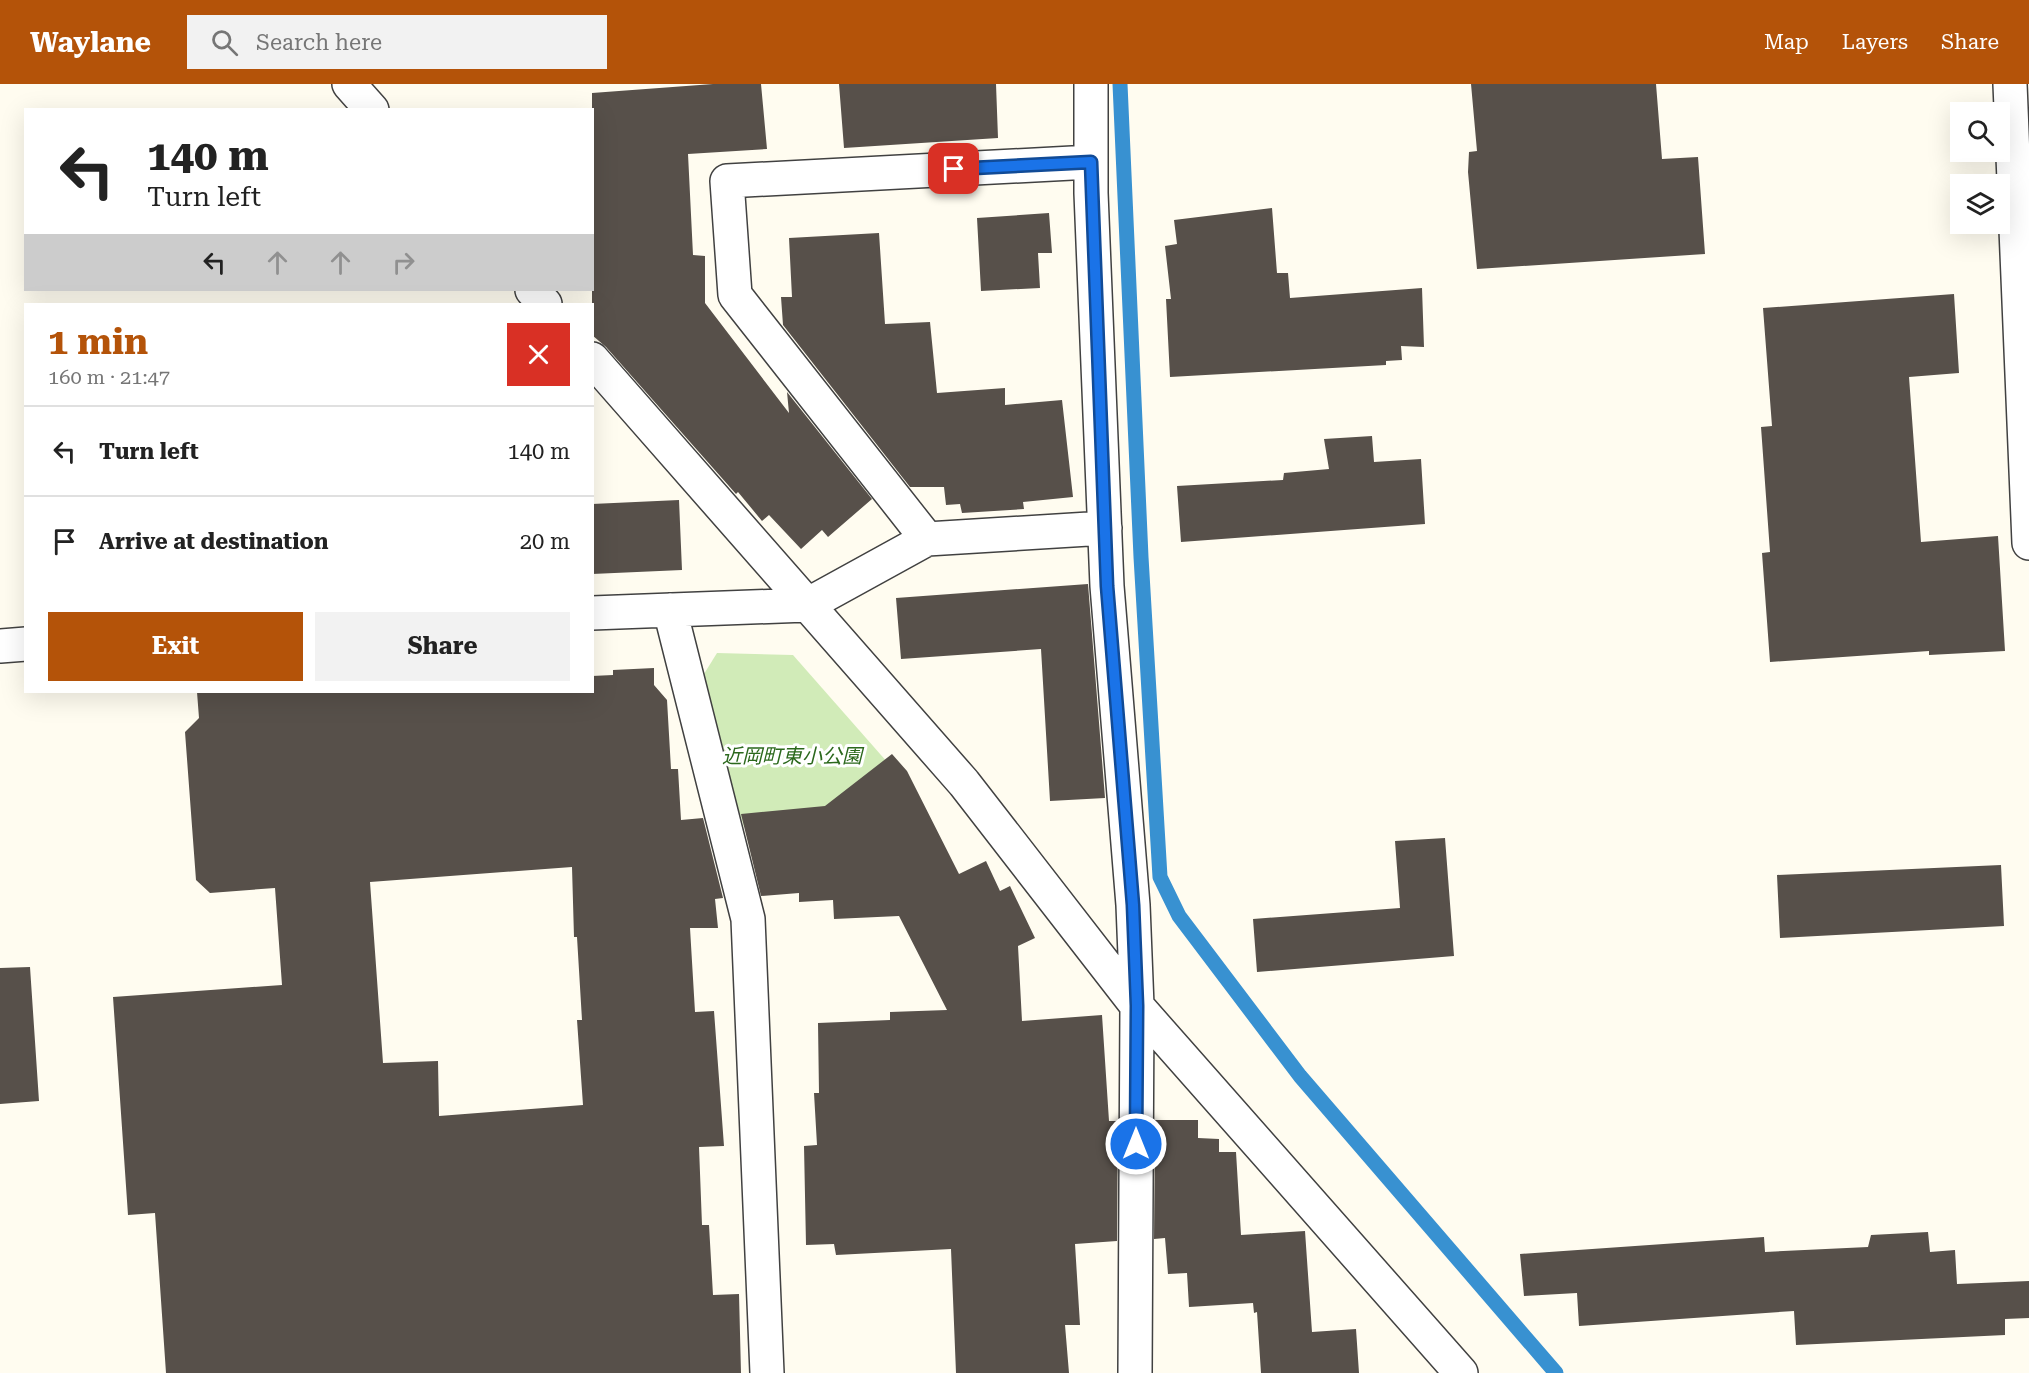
<!DOCTYPE html>
<meta charset="utf-8">
<style>
:root{--surface:#fff;--page:#f2f2f2;--text:#222;--muted:#767676;--line:#e0e0e0;--accent:#b45309}
body{margin:0;font-family:"Roboto Serif","Noto Sans JP",serif;background:var(--page);color:var(--text);height:100vh;display:flex;flex-direction:column;font-size:22px;white-space:nowrap}
*{box-sizing:border-box;margin:0}
p{font-size:20px;color:var(--muted)}
.icon{flex:none;width:33px;height:33px;fill:none;stroke:currentColor;stroke-width:2;stroke-linecap:round;stroke-linejoin:round}
.map{position:relative;flex:1;overflow:hidden}
.panel{position:absolute;left:24px;top:219px;width:570px;height:390px;display:flex;flex-direction:column;background:var(--surface);border-radius:0px;box-shadow:0 6px 24px #0002}
.panel>*{flex:none}
.banner{position:absolute;left:24px;top:24px;width:570px;height:183px;border-radius:0px;box-shadow:0 6px 24px #0002;background:#fff;color:var(--text);overflow:hidden}
.buttons{position:absolute;left:1950px;top:18px;display:grid;gap:12px}
.buttons a{display:grid;place-items:center;width:60px;height:60px;border-radius:0px;background:var(--surface);box-shadow:0 6px 24px #0002;font-size:30px}
.pin{position:absolute;display:grid;place-items:center;width:51px;height:51px;color:#fff;margin:-26px;border-radius:12px;box-shadow:0 3px 9px #0006}
.me{position:absolute;width:66px;margin:-33px;rotate:0deg;stroke-linejoin:round;filter:drop-shadow(0 0 4px #0008)}
.turn{display:flex;align-items:center;gap:21px;height:126px;padding:0 24px;font-size:27px}
.turn .icon{width:78px;height:78px;stroke-width:2.5}
.turn b{display:block;font-size:42px;line-height:51px}
.lanes{display:flex;align-items:center;height:57px;padding:0 24px;background:#0003;justify-content:center;gap:30px;direction:ltr}
.lanes .off{opacity:.35}
.round{display:grid;place-items:center;flex:none;width:63px;height:63px;border-radius:0px;background:var(--page)}
.head{display:flex;align-items:center;justify-content:space-between;height:102px;padding:0 24px}
h1{font-size:36px;font-weight:700;line-height:45px;color:var(--accent)}
.primary-button{display:flex;gap:12px;margin-top:auto;padding:12px 24px}
.primary-button a{flex:1;height:69px;border-radius:0px;background:var(--accent);color:#fff;font-size:24px;font-weight:700;line-height:69px;text-align:center}
.primary-button a+a{background:var(--page);color:var(--text)}
ul{padding:0;list-style:none}
li{display:flex;align-items:center;gap:18px;height:90px;padding:0 24px;border-top:2px solid var(--line)}
li div{flex:1}
li b{display:block;font-size:22px}
li em{font-style:normal}
header{display:flex;align-items:center;gap:36px;box-sizing:border-box;height:84px;padding:0 30px;background:var(--accent);color:#fff}
header strong{font-size:28px}
nav{display:flex;gap:33px;margin-inline-start:auto;font-size:21px}
.search{width:420px;height:54px;background:var(--page);display:flex;align-items:center;gap:15px;box-sizing:border-box;padding:0 21px;border-radius:0px;color:var(--muted);font-size:22px}
.map>svg:first-child{display:block}
</style>
<header>
<strong>Waylane</strong>
<div class="search"><svg class="icon" aria-label="search" viewBox="0 0 24 24"><circle cx="10" cy="10" r="6"/><path d="M15 15l6 6"/></svg>Search here</div>
<nav><a>Map</a><a>Layers</a><a>Share</a></nav>
</header>
<div class="map">
<svg width="2029" height="1289" viewBox="0 0 2029 1289">
<rect width="100%" height="100%" fill="#fffcf0"/>
<path fill="#d1ebb8" d="M 717,569 L 793,571 L 888,679 L 815,742 L 744,743 L 699,598 Z"/>
<g fill="none" stroke-linecap="round" stroke-linejoin="round">
<path stroke="#3891d1" stroke-width="15" d="M 1120,0 L 1141,473 L 1160,793 L 1179,832 L 1300,992 L 1556,1289"/>
</g>
<path fill="#57504a" fill-rule="evenodd" d="M 713,0 L 761,0 L 767,65 L 688,70 L 693,171 L 705,172 L 705,219 L 789,329 L 787,308 L 872,415 L 828,453 L 822,446 L 801,465 L 769,431 L 762,437 L 738,408 L 736,410 L 606,263 L 592,251 L 592,9 Z
M 839,0 L 996,0 L 998,54 L 844,64 Z
M 1471,0 L 1656,0 L 1662,75 L 1698,73 L 1705,170 L 1477,185 L 1468,88 L 1469,68 L 1477,67 Z
M 1272,124 L 1277,189 L 1288,189 L 1290,214 L 1422,204 L 1424,263 L 1401,262 L 1402,276 L 1386,277 L 1386,281 L 1170,293 L 1166,215 L 1171,215 L 1165,162 L 1177,160 L 1174,136 Z
M 1049,129 L 1052,169 L 1038,169 L 1040,204 L 981,207 L 977,134 Z
M 879,149 L 885,240 L 930,238 L 937,309 L 1005,304 L 1005,321 L 1062,316 L 1073,413 L 1023,418 L 1024,425 L 962,429 L 960,420 L 946,421 L 944,403 L 910,403 L 783,241 L 781,213 L 792,213 L 789,154 Z
M 1954,210 L 1959,289 L 1909,293 L 1921,458 L 1998,452 L 2005,567 L 1929,571 L 1929,567 L 1770,578 L 1762,469 L 1770,468 L 1761,343 L 1772,342 L 1763,224 Z
M 1372,352 L 1374,378 L 1421,375 L 1425,440 L 1181,458 L 1177,402 L 1283,396 L 1284,389 L 1329,385 L 1324,355 Z
M 679,416 L 682,486 L 592,490 L 592,420 Z
M 1088,500 L 1105,714 L 1050,717 L 1041,565 L 901,575 L 896,514 Z
M 654,584 L 654,601 L 667,616 L 671,685 L 678,685 L 681,736 L 703,734 L 723,814 L 715,815 L 718,844 L 690,844 L 695,928 L 714,927 L 724,1062 L 699,1063 L 702,1141 L 709,1141 L 713,1211 L 739,1210 L 741,1289 L 166,1289 L 155,1129 L 128,1131 L 113,913 L 282,901 L 275,804 L 210,809 L 196,796 L 185,648 L 199,634 L 197,608 L 592,608 L 592,592 L 613,591 L 613,586 ZM 572,783 L 574,853 L 577,853 L 582,936 L 577,936 L 583,1021 L 439,1032 L 438,977 L 383,979 L 370,798 Z
M 892,670 L 907,687 L 959,790 L 986,777 L 1000,807 L 1010,802 L 1035,854 L 1018,862 L 1022,937 L 1102,931 L 1109,1037 L 1118,1037 L 1117,1157 L 1075,1160 L 1080,1241 L 1065,1241 L 1069,1289 L 956,1289 L 951,1165 L 836,1171 L 834,1160 L 806,1161 L 804,1062 L 817,1061 L 814,1009 L 819,1009 L 818,939 L 890,936 L 890,928 L 947,926 L 899,832 L 834,835 L 833,816 L 799,818 L 799,809 L 761,812 L 741,730 L 825,722 Z
M 1445,754 L 1454,872 L 1257,888 L 1253,835 L 1400,824 L 1395,757 Z
M 2001,781 L 2004,842 L 1780,854 L 1777,791 Z
M 30,883 L 39,1017 L 0,1020 L 0,884 Z
M 1155,1036 L 1198,1036 L 1198,1054 L 1219,1055 L 1219,1068 L 1236,1068 L 1241,1151 L 1305,1147 L 1312,1248 L 1356,1245 L 1359,1289 L 1261,1289 L 1257,1228 L 1254,1229 L 1253,1219 L 1189,1223 L 1187,1189 L 1168,1190 L 1165,1154 L 1154,1155 Z
M 1928,1148 L 1930,1168 L 1955,1166 L 1957,1200 L 2029,1197 L 2029,1234 L 2005,1235 L 2005,1251 L 1796,1261 L 1794,1227 L 1579,1242 L 1577,1209 L 1524,1212 L 1520,1170 L 1764,1153 L 1765,1168 L 1868,1163 L 1871,1151 Z"/>
<g fill="none" stroke-linecap="round" stroke-linejoin="round">
<g stroke="#414141" stroke-width="36">
<path id="street" d="M 349,0 L 372,26
M 1091,0 L 1091,109 L 1107,502 L 1133,821 L 1137,922 L 1135,1289
M 2010,0 L 2029,459
M 532,206 L 545,220
M 592,275 L 964,699 L 1137,922 L 1461,1289
M 927,455 L 735,211 L 727,97 L 1091,78
M 670,526 L 748,835 L 767,1289
M 592,529 L 807,521 L 927,455 L 1105,444
M 0,562 L 26,560"/>
</g>
<use href="#street" stroke="#fff" stroke-width="33"/>
</g>
<g fill="none" stroke-linecap="round" stroke-linejoin="round">
<g stroke="#114b97" stroke-width="15">
<path id="route" d="M 954,85 L 1091,78 L 1107,502 L 1133,821 L 1137,922 L 1136,1060"/>
</g>
<use href="#route" stroke="#1a73e8" stroke-width="10"/>
</g>
<g text-anchor="middle" stroke-width="6" stroke-linejoin="round" paint-order="stroke">
<g font-size="20" font-style="italic" fill="#2b681c" stroke="#fff">
<text x="792" y="679">近岡町東小公園</text>
</g>
</g>
</svg>
<div class="buttons">
<a><svg class="icon" aria-label="search" viewBox="0 0 24 24"><circle cx="10" cy="10" r="6"/><path d="M15 15l6 6"/></svg></a>
<a><svg class="icon" aria-label="layers" viewBox="0 0 24 24"><path d="M12 4l9 5-9 5-9-5zM3 14l9 5 9-5"/></svg></a>
</div>
<div class="pin" style="left:954px;top:85px;background:#d93025"><svg class="icon" aria-label="arrive" viewBox="0 0 24 24"><path d="M6 21V4h12l-3 4 3 4H6"/></svg></div>
<svg class="me" style="left:1136px;top:1060px" viewBox="-20 -20 40 40"><circle r="17" fill="#1a73e8" stroke="#fff" stroke-width="3"/><path d="M0-11L8 9 0 5-8 9z" fill="#fff"/></svg>
<div class="banner">
<div class="turn"><svg class="icon" aria-label="left" viewBox="0 0 24 24"><path d="M17 20v-9H6M10 6l-5 5 5 5"/></svg><div><b>140 m</b>Turn left</div></div>
<div class="lanes"><svg class="icon" aria-label="left" viewBox="0 0 24 24"><path d="M17 20v-9H6M10 6l-5 5 5 5"/></svg><svg class="icon off" aria-label="ahead" viewBox="0 0 24 24"><path d="M12 20V5M6 11l6-6 6 6"/></svg><svg class="icon off" aria-label="ahead" viewBox="0 0 24 24"><path d="M12 20V5M6 11l6-6 6 6"/></svg><svg class="icon off" aria-label="right" viewBox="0 0 24 24"><path d="M7 20v-9h11M14 6l5 5-5 5"/></svg></div>
</div>
<section class="panel">
<div class="head"><div><h1>1 min</h1><p>160 m · 21:47</p></div><a class="round" style="background:#d93025;color:#fff"><svg class="icon" aria-label="close" viewBox="0 0 24 24"><path d="M6 6l12 12M18 6L6 18"/></svg></a></div>
<ul>
<li><svg class="icon" aria-label="left" viewBox="0 0 24 24"><path d="M17 20v-9H6M10 6l-5 5 5 5"/></svg><div><b>Turn left</b></div><em>140 m</em></li>
<li><svg class="icon" aria-label="arrive" viewBox="0 0 24 24"><path d="M6 21V4h12l-3 4 3 4H6"/></svg><div><b>Arrive at destination</b></div><em>20 m</em></li>
</ul>
<div class="primary-button"><a>Exit</a><a>Share</a></div>
</section>
</div>
